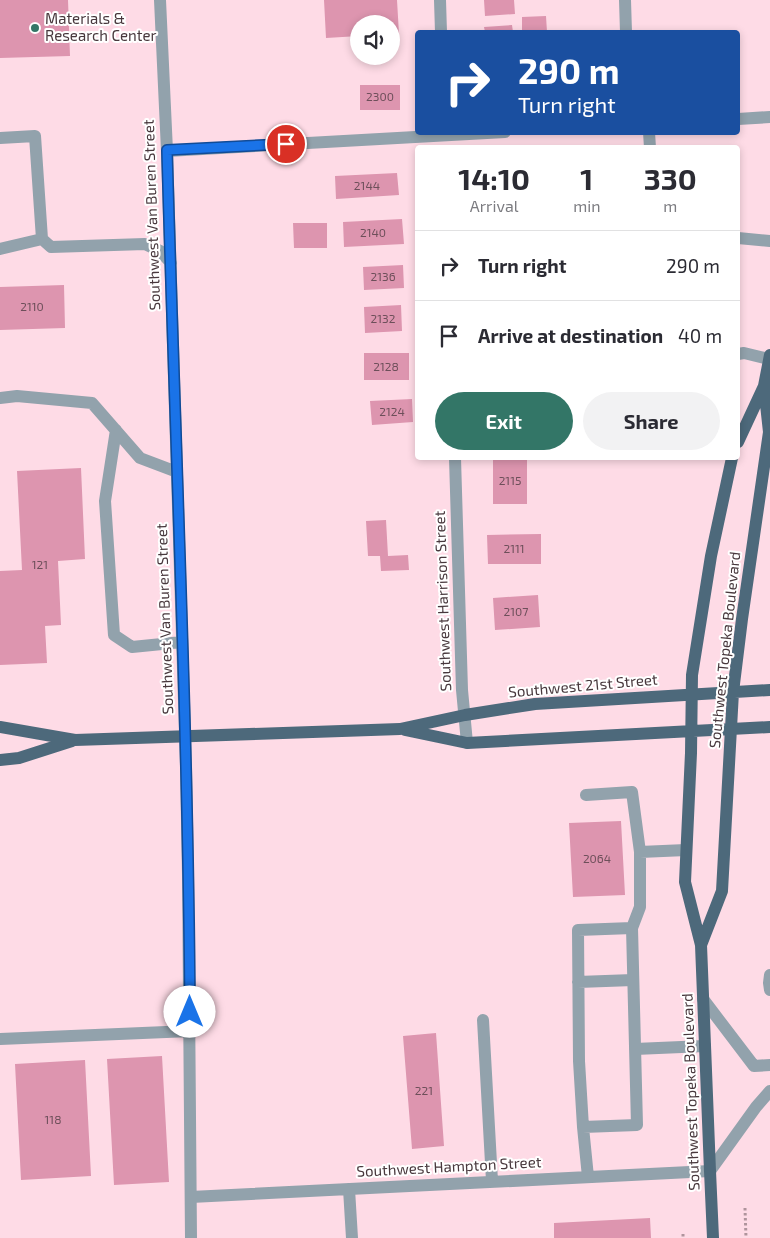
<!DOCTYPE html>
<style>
:root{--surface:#fff;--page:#f2f2f3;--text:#2b2b33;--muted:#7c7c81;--line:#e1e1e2;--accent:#337667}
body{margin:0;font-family:"Exo 2",sans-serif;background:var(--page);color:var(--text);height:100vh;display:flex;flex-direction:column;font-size:19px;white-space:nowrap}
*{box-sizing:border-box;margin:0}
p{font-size:16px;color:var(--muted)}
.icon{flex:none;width:28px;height:28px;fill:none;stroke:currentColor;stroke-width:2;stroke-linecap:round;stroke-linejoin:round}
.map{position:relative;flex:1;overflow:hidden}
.side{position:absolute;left:415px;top:145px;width:325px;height:315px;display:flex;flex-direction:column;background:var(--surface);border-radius:5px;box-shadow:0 2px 8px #0003}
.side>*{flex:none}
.top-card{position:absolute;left:415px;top:30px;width:325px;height:105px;border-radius:5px;box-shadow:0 2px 8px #0003;background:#1a4fa0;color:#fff;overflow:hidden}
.tools{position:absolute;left:350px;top:15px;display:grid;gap:10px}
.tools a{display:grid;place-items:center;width:50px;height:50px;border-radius:50%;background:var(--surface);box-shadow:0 2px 8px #0003;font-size:25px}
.pin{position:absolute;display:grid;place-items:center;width:42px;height:42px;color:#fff;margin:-21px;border:2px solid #fff;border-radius:50%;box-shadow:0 1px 5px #0007}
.me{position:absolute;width:55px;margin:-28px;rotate:0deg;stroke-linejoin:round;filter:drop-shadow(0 0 4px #0008)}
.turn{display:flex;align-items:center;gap:18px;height:105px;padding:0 20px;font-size:22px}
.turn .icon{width:65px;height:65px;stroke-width:2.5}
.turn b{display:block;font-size:35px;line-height:42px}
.eta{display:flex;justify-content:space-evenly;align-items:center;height:85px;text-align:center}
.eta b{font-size:30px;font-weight:700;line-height:35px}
.primary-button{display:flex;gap:10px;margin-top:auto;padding:10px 20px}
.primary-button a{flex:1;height:58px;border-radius:30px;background:var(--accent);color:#fff;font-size:20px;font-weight:700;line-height:58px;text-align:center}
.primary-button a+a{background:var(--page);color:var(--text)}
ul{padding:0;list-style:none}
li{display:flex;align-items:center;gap:15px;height:70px;padding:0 20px;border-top:1px solid var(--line)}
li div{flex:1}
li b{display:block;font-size:19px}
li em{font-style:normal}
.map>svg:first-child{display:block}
</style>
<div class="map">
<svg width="770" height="1238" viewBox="0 0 770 1238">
<rect width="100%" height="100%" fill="#fedbe6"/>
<path fill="#dd95af" d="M 0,0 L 68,0 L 70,56 L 0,58 Z
M 324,0 L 397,0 L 399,34 L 391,34 L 391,24 L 359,24 L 359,36 L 326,38 Z
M 484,0 L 514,0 L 515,14 L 485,16 Z
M 546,16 L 547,32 L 522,32 L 522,17 Z
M 512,25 L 513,32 L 485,32 L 484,27 Z
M 360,85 L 400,85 L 400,110 L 360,110 Z
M 397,173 L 399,195 L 336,199 L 335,176 Z
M 402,219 L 404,244 L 344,247 L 343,222 Z
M 293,223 L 327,223 L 327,248 L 294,248 Z
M 403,265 L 404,288 L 364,290 L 363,267 Z
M 64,285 L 65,328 L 0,330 L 0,287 Z
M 401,305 L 402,331 L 365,333 L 364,307 Z
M 364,353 L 409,353 L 409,380 L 364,380 Z
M 412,399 L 413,422 L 372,425 L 370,401 Z
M 493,458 L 527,458 L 527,504 L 493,504 Z
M 81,468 L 85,559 L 58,561 L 61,625 L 45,626 L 47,663 L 0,665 L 0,571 L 22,570 L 17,471 Z
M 386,520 L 388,556 L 408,555 L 409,570 L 381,571 L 380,556 L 368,556 L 366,521 Z
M 541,534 L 541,564 L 488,564 L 487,535 Z
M 538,595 L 540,627 L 495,630 L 493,598 Z
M 621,821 L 625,895 L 573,897 L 569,823 Z
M 436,1033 L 444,1146 L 412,1149 L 403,1036 Z
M 162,1056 L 169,1182 L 114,1185 L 107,1059 Z
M 85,1060 L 91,1176 L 21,1180 L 15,1064 Z
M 650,1218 L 651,1238 L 554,1238 L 554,1223 Z"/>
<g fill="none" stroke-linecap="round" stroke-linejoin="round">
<path stroke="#af949c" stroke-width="3" stroke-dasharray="2.5 2.5" stroke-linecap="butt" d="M 745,1208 L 746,1238
M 683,1234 L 683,1238"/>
<path stroke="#92a2ac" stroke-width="12" d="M 160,0 L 167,151 L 186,766 L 188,876 L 191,1238
M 440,0 L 441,32
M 625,0 L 626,32
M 738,119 L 770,117
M 649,132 L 650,148
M 0,138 L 35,136 L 42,239 L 51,247 L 145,244 L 160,251 L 171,263
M 167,151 L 505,132
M 738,238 L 770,241
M 0,249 L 42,239
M 738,354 L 744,353 L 769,359
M 0,398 L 17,396 L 92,403 L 140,458 L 177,472
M 116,430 L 105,501 L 114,635 L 132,647 L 182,642
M 455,458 L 462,690 L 467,743
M 586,795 L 632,792 L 640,852 L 640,907 L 632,928
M 640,852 L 686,850
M 770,975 L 769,983 L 770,990
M 578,982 L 633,980
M 703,999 L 754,1066 L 770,1065
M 483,1020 L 492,1181
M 0,1039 L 190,1031
M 635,1049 L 705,1046
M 583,1127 L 637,1125 L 632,928 L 578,930 L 579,1061 L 583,1127 L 588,1177
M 349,1189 L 352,1238
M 191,1197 L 710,1171 L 756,1107 L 770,1091"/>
<path stroke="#4d697b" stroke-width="12" d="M 738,442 L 764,386 L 770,355
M 0,727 L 75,740 L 400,729 L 465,715 L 535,704 L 770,690
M 405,730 L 467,743 L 770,727
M 0,760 L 19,758 L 72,741
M 701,945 L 722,891 L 733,692 L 742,619 L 769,432 L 764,386
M 713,1238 L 710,1171 L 701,945 L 685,882 L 691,753 L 692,675 L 711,556 L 732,458"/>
</g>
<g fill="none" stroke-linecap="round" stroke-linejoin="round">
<g stroke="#114b97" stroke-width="12">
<path id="route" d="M 190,1012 C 188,725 175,438 167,150 L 286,144"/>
</g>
<use href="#route" stroke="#1a73e8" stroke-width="9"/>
</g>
<circle fill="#337667" stroke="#fff" stroke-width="2" cx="35" cy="28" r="5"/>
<g text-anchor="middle" stroke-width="4" stroke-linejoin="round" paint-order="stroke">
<g font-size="12" fill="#6d4f5a">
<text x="380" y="101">2300</text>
<text x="367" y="190">2144</text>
<text x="373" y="237">2140</text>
<text x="383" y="281">2136</text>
<text x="32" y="311">2110</text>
<text x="383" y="323">2132</text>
<text x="386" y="371">2128</text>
<text x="392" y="416">2124</text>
<text x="510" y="485">2115</text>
<text x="514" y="553">2111</text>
<text x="40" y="569">121</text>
<text x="516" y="616">2107</text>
<text x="597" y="863">2064</text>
<text x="424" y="1095">221</text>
<text x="53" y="1124">118</text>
</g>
<g font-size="15" fill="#48383d" stroke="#fff" text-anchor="start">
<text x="45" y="24">Materials &amp;<tspan x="45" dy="17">Research Center</tspan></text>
</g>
<g font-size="15" fill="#48383d" stroke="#fff">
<text transform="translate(152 215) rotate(-92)" y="5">Southwest Van Buren Street</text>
<text transform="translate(443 601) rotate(-92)" y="5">Southwest Harrison Street</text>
<text transform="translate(165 619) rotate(-92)" y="5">Southwest Van Buren Street</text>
<text transform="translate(725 650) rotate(-84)" y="5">Southwest Topeka Boulevard</text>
<text transform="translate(583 686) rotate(-5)" y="5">Southwest 21st Street</text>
<text transform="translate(691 1092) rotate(-92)" y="5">Southwest Topeka Boulevard</text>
<text transform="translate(449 1167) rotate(-3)" y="5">Southwest Hampton Street</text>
</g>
</g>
</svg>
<div class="tools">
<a><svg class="icon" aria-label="sound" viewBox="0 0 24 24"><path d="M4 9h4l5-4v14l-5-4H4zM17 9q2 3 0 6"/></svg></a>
</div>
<div class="pin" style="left:286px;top:144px;background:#d93025"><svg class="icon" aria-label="arrive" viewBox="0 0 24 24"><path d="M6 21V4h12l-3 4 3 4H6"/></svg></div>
<svg class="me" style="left:190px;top:1012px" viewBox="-20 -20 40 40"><circle r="19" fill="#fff"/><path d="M0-13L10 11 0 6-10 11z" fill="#1a73e8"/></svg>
<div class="top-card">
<div class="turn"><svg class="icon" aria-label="right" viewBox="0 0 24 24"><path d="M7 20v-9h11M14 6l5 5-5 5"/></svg><div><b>290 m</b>Turn right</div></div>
</div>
<section class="side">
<div class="eta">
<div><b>14:10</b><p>Arrival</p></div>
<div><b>1</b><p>min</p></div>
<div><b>330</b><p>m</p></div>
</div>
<ul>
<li><svg class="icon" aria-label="right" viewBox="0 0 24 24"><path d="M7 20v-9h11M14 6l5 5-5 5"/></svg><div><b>Turn right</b></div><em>290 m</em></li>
<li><svg class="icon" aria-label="arrive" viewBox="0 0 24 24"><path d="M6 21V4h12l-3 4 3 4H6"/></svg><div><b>Arrive at destination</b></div><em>40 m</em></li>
</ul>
<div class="primary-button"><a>Exit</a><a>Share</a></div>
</section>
</div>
